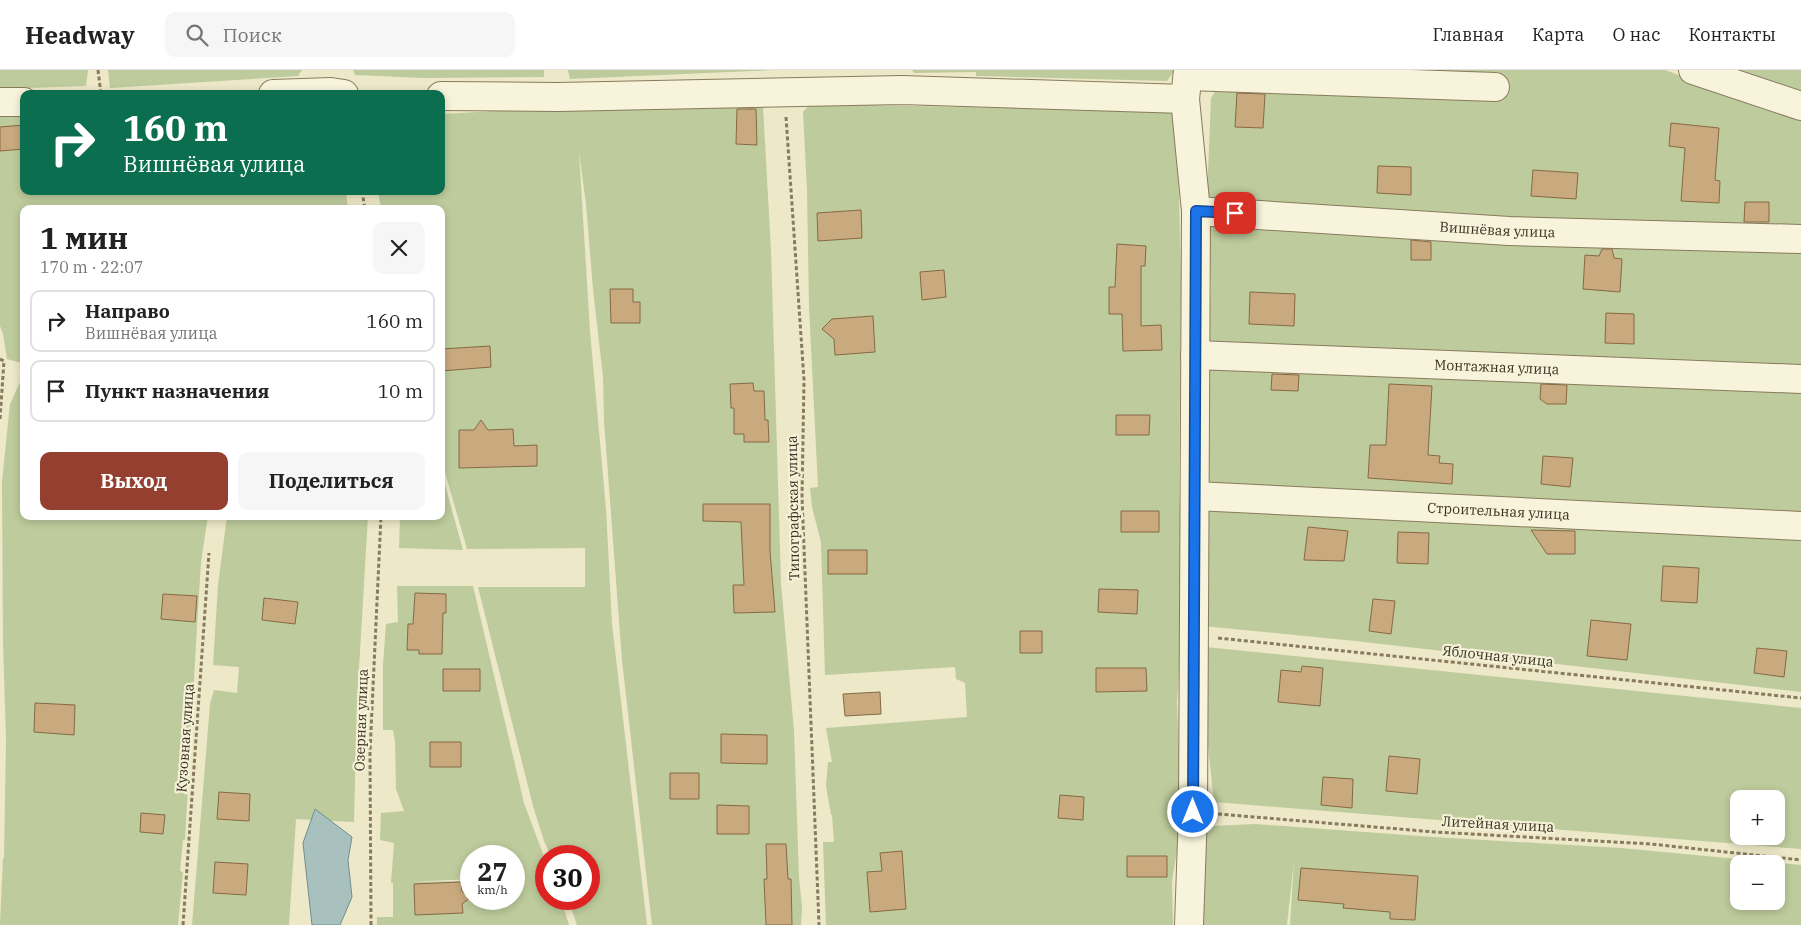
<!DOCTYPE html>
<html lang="ru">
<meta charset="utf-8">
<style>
:root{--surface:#fff;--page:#f6f6f6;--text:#222;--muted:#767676;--line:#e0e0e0;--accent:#953f30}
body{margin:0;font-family:"IBM Plex Serif",serif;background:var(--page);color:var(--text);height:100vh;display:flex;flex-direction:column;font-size:19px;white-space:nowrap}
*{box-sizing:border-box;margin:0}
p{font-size:16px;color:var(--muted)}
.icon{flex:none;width:28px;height:28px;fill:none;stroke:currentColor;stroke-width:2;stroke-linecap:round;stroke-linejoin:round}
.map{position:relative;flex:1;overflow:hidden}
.details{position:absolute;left:20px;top:135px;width:425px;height:315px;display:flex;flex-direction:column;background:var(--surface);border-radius:10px;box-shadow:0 2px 8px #0003}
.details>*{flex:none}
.top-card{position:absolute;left:20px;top:20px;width:425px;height:105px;border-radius:10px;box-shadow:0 2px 8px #0003;background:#0b6e4f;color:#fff;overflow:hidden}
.fabs{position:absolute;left:1730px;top:720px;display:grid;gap:10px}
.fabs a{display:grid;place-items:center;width:55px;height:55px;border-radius:10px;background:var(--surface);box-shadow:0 2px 8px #0003;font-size:25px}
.speed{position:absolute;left:460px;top:775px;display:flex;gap:10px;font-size:25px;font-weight:700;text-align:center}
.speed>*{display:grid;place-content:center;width:65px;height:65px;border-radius:50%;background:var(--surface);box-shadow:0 2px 8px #0003;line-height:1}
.speed small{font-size:12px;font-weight:400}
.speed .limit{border:8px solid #d22;background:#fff;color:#111}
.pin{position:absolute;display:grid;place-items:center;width:42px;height:42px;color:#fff;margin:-21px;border-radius:10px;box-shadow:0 2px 8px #0006}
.me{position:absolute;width:55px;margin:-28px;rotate:0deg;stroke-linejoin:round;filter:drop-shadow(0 0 4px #0008)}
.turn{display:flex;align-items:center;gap:18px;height:105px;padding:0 20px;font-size:22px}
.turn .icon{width:65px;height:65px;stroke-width:2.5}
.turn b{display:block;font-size:35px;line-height:42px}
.round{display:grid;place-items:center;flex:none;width:52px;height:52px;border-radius:10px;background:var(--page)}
.headline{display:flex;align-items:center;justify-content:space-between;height:85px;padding:0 20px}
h1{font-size:30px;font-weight:700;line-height:38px}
.button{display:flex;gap:10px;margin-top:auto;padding:10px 20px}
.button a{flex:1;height:58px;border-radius:10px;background:var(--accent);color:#fff;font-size:20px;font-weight:700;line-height:58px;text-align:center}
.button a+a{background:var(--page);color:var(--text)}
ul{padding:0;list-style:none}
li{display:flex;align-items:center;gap:15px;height:62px;margin:0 10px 8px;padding:0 10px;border:2px solid var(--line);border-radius:10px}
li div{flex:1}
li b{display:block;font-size:19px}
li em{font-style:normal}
header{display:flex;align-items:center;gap:30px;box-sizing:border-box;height:70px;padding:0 25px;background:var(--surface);border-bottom:1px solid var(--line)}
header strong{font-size:24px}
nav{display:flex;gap:28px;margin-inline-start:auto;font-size:18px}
.search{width:350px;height:45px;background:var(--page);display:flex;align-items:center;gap:12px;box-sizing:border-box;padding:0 18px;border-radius:10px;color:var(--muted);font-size:19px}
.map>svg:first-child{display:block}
</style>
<header>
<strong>Headway</strong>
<div class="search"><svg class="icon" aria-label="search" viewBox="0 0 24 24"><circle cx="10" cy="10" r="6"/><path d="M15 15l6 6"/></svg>Поиск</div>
<nav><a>Главная</a><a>Карта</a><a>О нас</a><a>Контакты</a></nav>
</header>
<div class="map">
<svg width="1801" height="855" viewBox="0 0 1801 855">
<rect width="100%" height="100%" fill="#ede8c8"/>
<path fill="#becb9c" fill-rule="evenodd" d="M 0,0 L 88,0 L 86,16 L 0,19 Z
M 108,0 L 302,0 L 298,6 L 110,18 Z
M 353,0 L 544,0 L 544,7 L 423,8 L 355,5 Z
M 568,0 L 773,0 L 570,9 Z
M 912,0 L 1174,0 L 1174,1 L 1167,11 L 976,6 L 976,2 L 914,3 Z
M 1242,0 L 1665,0 L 1717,19 L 1801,44 L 1801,162 L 1274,140 L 1207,128 L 1211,28 L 1218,17 L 1506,25 L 1510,14 L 1436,7 Z
M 1723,0 L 1801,0 L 1801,27 Z
M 810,34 L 1165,41 L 1177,45 L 1181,209 L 1179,423 L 1181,464 L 1180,587 L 1177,633 L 1181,726 L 1179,768 L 1172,811 L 1173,855 L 826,855 L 823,772 L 834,772 L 832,745 L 831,745 L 826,716 L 828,692 L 832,692 L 826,658 L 967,647 L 965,613 L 956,609 L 955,597 L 825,605 L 821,472 L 812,437 L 810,418 L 818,417 L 809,237 L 807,120 L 803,42 Z
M 573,37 L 763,37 L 771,180 L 781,513 L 794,661 L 799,807 L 802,838 L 801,855 L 652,855 L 622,590 L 604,351 L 603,307 L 593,219 L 586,134 L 579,82 L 590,261 L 606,439 L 612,554 L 647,855 L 577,855 L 568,829 L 589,829 L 589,786 L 551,786 L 544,771 L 533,736 L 478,517 L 585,517 L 585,478 L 467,479 L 441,388 L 441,139 L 381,139 L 378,121 L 441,121 L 441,44 Z
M 24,40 L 24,121 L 346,121 L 348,139 L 24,139 L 24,308 L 21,308 L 22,293 L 7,289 L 3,264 L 0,256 L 0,41 Z
M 1207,153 L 1801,176 L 1801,301 L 1216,275 L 1209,269 L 1211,215 Z
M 1206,299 L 1801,320 L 1801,445 L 1214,414 L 1204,410 Z
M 21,310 L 24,310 L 24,446 L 208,446 L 201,492 L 197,557 L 185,770 L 183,770 L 180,801 L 183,802 L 178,855 L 0,855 L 3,788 L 14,789 L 4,788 L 6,670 L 3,573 L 2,412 L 10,334 Z
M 441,400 L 463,480 L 399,478 L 400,446 L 441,446 Z
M 1209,435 L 1801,466 L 1801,622 L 1355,571 L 1203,556 L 1204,440 Z
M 227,446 L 368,446 L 357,632 L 354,752 L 296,749 L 289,855 L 192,855 L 210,634 L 214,620 L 237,623 L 239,597 L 213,595 L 218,515 Z
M 397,516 L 473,516 L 524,733 L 546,792 L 546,829 L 561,829 L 569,855 L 377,855 L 377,847 L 393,847 L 393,813 L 391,813 L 394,773 L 380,770 L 381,743 L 404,741 L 396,719 L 395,671 L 393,660 L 383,660 L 383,595 L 386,554 L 398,552 ZM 471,786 L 514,786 L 514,807 L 526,807 L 514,808 L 514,829 L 471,829 L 471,811 L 411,812 L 471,809 Z
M 1206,577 L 1801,638 L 1801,779 L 1214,732 L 1204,638 ZM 1739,729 L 1776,729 L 1776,766 L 1739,766 Z
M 1255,754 L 1433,767 L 1621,778 L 1801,795 L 1801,855 L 1290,855 L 1294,790 L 1287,855 L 1201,855 L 1205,767 L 1211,756 ZM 1739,794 L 1776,794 L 1776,831 L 1739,831 Z"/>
<path fill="#a9c1be" stroke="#6f8f8d" d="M 315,739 L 352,767 L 348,790 L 352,827 L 340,855 L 312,855 L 303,773 Z"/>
<path fill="#c9aa7f" stroke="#866944" d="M 1237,23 L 1265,24 L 1263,58 L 1235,57 Z
M 737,39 L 756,39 L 757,75 L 736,74 Z
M 1671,53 L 1719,58 L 1715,110 L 1720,111 L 1719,133 L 1681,131 L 1685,78 L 1669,76 Z
M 24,55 L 24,79 L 0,81 L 0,57 Z
M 1378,96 L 1411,97 L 1411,125 L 1377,123 Z
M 1533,100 L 1578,103 L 1576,129 L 1531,126 Z
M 1745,132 L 1769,132 L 1769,152 L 1744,152 Z
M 861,140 L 862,168 L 818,171 L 817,143 Z
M 1411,170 L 1431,172 L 1431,190 L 1411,190 Z
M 1117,174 L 1146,176 L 1145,196 L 1141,196 L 1141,256 L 1161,255 L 1162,280 L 1123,281 L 1122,244 L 1109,244 L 1109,217 L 1115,217 Z
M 1602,179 L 1612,179 L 1614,188 L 1622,189 L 1620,222 L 1583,219 L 1585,185 L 1599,186 Z
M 944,200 L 946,227 L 922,230 L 920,202 Z
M 610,219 L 633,219 L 633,232 L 640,232 L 640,253 L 611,253 Z
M 1250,222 L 1295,224 L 1294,256 L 1249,254 Z
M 1606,243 L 1634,244 L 1634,274 L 1605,273 Z
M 873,246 L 875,282 L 835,285 L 834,269 L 822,259 L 832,249 Z
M 490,276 L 491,297 L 441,301 L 441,279 Z
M 1272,304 L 1299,305 L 1298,321 L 1271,320 Z
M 753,313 L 754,321 L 764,321 L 765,350 L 768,350 L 769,372 L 744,372 L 744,364 L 734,364 L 734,338 L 731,338 L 730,314 Z
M 1389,314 L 1432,316 L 1428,385 L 1440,386 L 1439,393 L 1453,394 L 1452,414 L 1368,408 L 1370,375 L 1386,375 Z
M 1541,314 L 1567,315 L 1566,334 L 1547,334 L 1540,329 Z
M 1116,345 L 1150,345 L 1149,365 L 1116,365 Z
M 481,350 L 488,360 L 513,359 L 514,376 L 537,375 L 537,396 L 459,398 L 459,360 L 474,360 Z
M 1543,386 L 1573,388 L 1570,417 L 1541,414 Z
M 703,434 L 770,434 L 770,481 L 775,542 L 734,543 L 733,515 L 744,515 L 741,452 L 703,451 Z
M 1121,441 L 1159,441 L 1159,462 L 1121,462 Z
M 1308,457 L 1348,461 L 1344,491 L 1304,490 Z
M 1531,460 L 1575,461 L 1575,484 L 1547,484 Z
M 1398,462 L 1429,463 L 1428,494 L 1397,493 Z
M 828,480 L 867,480 L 867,504 L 828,504 Z
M 1663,496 L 1699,498 L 1697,533 L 1661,531 Z
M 1099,519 L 1138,520 L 1137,544 L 1098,542 Z
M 415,523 L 446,524 L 446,543 L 443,543 L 442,584 L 419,584 L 419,580 L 407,580 L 408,554 L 413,554 Z
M 163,524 L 197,526 L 195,552 L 161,549 Z
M 264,528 L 298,532 L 295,554 L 262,550 Z
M 1373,529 L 1395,531 L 1391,564 L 1369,561 Z
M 1591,550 L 1631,554 L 1627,590 L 1587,586 Z
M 1020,561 L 1042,561 L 1042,583 L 1020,583 Z
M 1757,578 L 1787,581 L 1784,607 L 1754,603 Z
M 1302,596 L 1323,598 L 1320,636 L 1278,632 L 1281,600 L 1301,602 Z
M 1096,598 L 1146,598 L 1147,621 L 1096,622 Z
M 443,599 L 480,599 L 480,621 L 443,621 Z
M 880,622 L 881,644 L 845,646 L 843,624 Z
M 35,633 L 75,635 L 74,665 L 34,662 Z
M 721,664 L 767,665 L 767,694 L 721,693 Z
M 430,672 L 461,672 L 461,697 L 430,697 Z
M 1389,686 L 1420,689 L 1417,724 L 1386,721 Z
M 670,703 L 699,703 L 699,729 L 670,729 Z
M 1323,707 L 1353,709 L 1352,738 L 1321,735 Z
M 219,722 L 250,724 L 249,751 L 217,749 Z
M 1060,725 L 1084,727 L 1083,750 L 1058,748 Z
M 717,735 L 749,736 L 749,764 L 717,764 Z
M 141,743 L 165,745 L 163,764 L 140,762 Z
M 766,774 L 786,774 L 788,809 L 791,809 L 792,855 L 766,855 L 764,809 L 767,809 Z
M 902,781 L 906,839 L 870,842 L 867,802 L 882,801 L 880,783 Z
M 1127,786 L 1167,786 L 1167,807 L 1127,807 Z
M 215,792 L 248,794 L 246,825 L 213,823 Z
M 1301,798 L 1418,806 L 1415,850 L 1390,849 L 1390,842 L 1343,838 L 1344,834 L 1298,830 Z
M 461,812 L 462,821 L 471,827 L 462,834 L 463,843 L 415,845 L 414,814 Z"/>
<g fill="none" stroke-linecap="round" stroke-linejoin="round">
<g stroke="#887b5d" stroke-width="30">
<g id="minor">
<path d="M 1188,0 L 1185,29 L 1196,141 L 1193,742 L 1189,855"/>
<path d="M 1693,0 L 1801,36"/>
<path d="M 1188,6 L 1495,17"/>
<path d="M 273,24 L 331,22 L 344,24"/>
<path d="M 441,26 L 558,27 L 902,20 L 1185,29"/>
<path d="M 0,32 L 24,32"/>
<path id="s1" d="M 1196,141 L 1509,161 L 1801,169"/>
<path id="s2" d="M 1195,285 L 1801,309"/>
<path id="s3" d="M 1195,426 L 1801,456"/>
</g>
</g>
<path stroke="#887b5d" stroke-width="3" stroke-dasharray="4 2.5" stroke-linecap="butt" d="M 98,0 L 101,24
M 786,47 L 804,310 L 802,427 L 819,855
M 362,121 L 365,139
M 0,289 L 4,291 L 0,349
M 1218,568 L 1801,628
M 1218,744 L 1435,762 L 1651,774 L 1801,790
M 183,855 L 209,483
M 371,855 L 370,682 L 381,446"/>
<use href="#minor" stroke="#f8f4db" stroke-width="28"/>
</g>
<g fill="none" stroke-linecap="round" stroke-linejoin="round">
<g stroke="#114b97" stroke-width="12">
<path id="route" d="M 1193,742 L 1196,141 L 1235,143"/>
</g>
<use href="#route" stroke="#1a73e8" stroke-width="9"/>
</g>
<g text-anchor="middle" stroke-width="4.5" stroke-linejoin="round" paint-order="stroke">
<g font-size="14" fill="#393020" stroke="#f4f1d7">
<text dy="5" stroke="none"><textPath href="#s1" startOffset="302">Вишнёвая улица</textPath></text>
<text dy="5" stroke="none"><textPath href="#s2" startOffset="302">Монтажная улица</textPath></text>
<text transform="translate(793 438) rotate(-91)" y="5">Типографская улица</text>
<text dy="5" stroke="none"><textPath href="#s3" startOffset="304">Строительная улица</textPath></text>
<text transform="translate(1498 586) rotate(6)" y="5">Яблочная улица</text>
<text transform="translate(361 650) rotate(-88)" y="5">Озерная улица</text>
<text transform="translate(185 668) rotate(-86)" y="5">Кузовная улица</text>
<text transform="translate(1498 754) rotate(3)" y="5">Литейная улица</text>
</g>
</g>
</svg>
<div class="fabs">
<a>+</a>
<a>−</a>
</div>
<div class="speed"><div>27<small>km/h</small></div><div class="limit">30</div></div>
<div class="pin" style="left:1235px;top:143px;background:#d93025"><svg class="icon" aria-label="arrive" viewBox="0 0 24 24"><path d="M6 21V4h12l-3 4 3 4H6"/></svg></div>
<svg class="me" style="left:1193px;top:742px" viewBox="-20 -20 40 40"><circle r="17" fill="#1a73e8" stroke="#fff" stroke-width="3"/><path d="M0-11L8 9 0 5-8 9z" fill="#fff"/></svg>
<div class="top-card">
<div class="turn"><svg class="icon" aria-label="right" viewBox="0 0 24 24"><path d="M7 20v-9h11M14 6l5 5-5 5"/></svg><div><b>160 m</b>Вишнёвая улица</div></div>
</div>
<section class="details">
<div class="headline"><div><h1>1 мин</h1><p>170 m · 22:07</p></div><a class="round"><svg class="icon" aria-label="close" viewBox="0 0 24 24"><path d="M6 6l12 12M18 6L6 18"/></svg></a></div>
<ul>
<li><svg class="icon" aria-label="right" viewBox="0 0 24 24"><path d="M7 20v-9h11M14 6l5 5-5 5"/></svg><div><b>Направо</b><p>Вишнёвая улица</p></div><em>160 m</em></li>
<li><svg class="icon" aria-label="arrive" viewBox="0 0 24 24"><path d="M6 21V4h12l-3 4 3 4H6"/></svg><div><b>Пункт назначения</b></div><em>10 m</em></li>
</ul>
<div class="button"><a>Выход</a><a>Поделиться</a></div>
</section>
</div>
